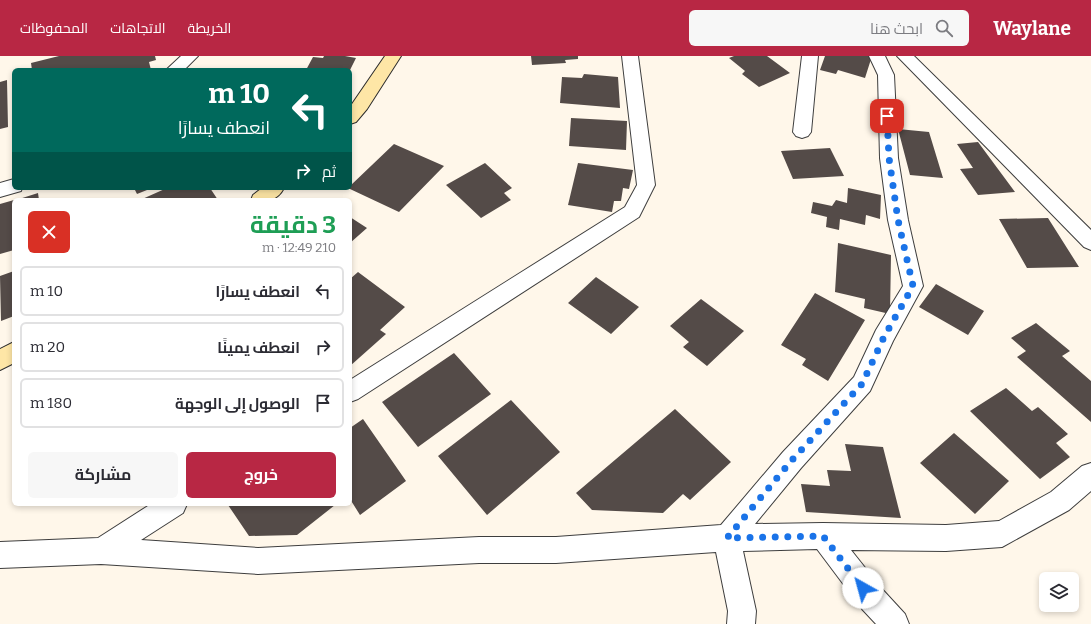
<!DOCTYPE html>
<html lang="ar">
<meta charset="utf-8">
<style>
:root{--surface:#fff;--page:#f7f7f7;--text:#2b2b33;--muted:#7c7c81;--line:#e1e1e2;--accent:#b82744}
body{margin:0;font-family:Bitter,Cairo,serif;background:var(--page);color:var(--text);direction:rtl;height:100vh;display:flex;flex-direction:column;font-size:15px;white-space:nowrap}
*{box-sizing:border-box;margin:0}
p{font-size:13px;color:var(--muted)}
.icon{flex:none;width:22px;height:22px;fill:none;stroke:currentColor;stroke-width:2;stroke-linecap:round;stroke-linejoin:round}
.map{position:relative;flex:1;overflow:hidden;direction:ltr}
.drawer{position:absolute;left:12px;top:142px;width:340px;height:308px;display:flex;flex-direction:column;background:var(--surface);border-radius:6px;box-shadow:0 2px 6px #0003;direction:rtl}
.drawer>*{flex:none}
.top-card{position:absolute;left:12px;top:12px;width:340px;height:122px;border-radius:6px;box-shadow:0 2px 6px #0003;direction:rtl;background:#00695c;color:#fff;overflow:hidden}
.controls{position:absolute;left:1039px;top:516px;display:grid;gap:8px}
.controls a{display:grid;place-items:center;width:40px;height:40px;border-radius:6px;background:var(--surface);box-shadow:0 2px 6px #0003;font-size:20px}
.pin{position:absolute;display:grid;place-items:center;width:34px;height:34px;color:#fff;margin:-17px;border-radius:8px;box-shadow:0 2px 6px #0006}
.me{position:absolute;width:44px;margin:-22px;rotate:322deg;stroke-linejoin:round;filter:drop-shadow(0 0 3px #0008)}
.turn{display:flex;align-items:center;gap:14px;height:84px;padding:0 16px;font-size:18px}
.turn .icon{width:52px;height:52px;stroke-width:2.5}
.turn b{display:block;font-size:28px;line-height:34px}
.then{display:flex;align-items:center;height:38px;padding:0 16px;background:#0003;gap:8px;font-size:15px}
.round{display:grid;place-items:center;flex:none;width:42px;height:42px;border-radius:6px;background:var(--page)}
.summary{display:flex;align-items:center;justify-content:space-between;height:68px;padding:0 16px}
h1{font-size:24px;font-weight:700;line-height:30px;color:#1e9e55}
.primary-button{display:flex;gap:8px;margin-top:auto;padding:8px 16px}
.primary-button a{flex:1;height:46px;border-radius:6px;background:var(--accent);color:#fff;font-size:16px;font-weight:700;line-height:46px;text-align:center}
.primary-button a+a{background:var(--page);color:var(--text)}
ul{padding:0;list-style:none}
li{display:flex;align-items:center;gap:12px;height:50px;margin:0 8px 6px;padding:0 8px;border:2px solid var(--line);border-radius:6px}
li div{flex:1}
li b{display:block;font-size:15px}
li em{font-style:normal}
header{display:flex;align-items:center;gap:24px;box-sizing:border-box;height:56px;padding:0 20px;background:var(--accent);color:#fff}
header strong{font-size:19px}
nav{display:flex;gap:22px;margin-inline-start:auto;font-size:14px}
.search{width:280px;height:36px;background:var(--page);display:flex;align-items:center;gap:10px;box-sizing:border-box;padding:0 14px;border-radius:6px;color:var(--muted);font-size:15px}
.map>svg:first-child{display:block}
</style>
<header>
<strong>Waylane</strong>
<div class="search"><svg class="icon" aria-label="search" viewBox="0 0 24 24"><circle cx="10" cy="10" r="6"/><path d="M15 15l6 6"/></svg>ابحث هنا</div>
<nav><a>الخريطة</a><a>الاتجاهات</a><a>المحفوظات</a></nav>
</header>
<div class="map">
<svg width="1091" height="568" viewBox="0 0 1091 568">
<rect width="100%" height="100%" fill="#fff7ea"/>
<path fill="#544b48" d="M 59,0 L 155,0 L 156,4 L 149,6 L 151,14 L 32,14 L 31,7 Z
M 324,0 L 345,0 L 356,2 L 350,14 L 306,14 L 313,1 L 323,2 Z
M 531,0 L 578,0 L 578,3 L 565,4 L 566,7 L 532,9 Z
M 734,0 L 767,0 L 790,17 L 759,31 L 742,18 L 745,15 L 729,2 Z
M 825,0 L 872,0 L 865,22 L 838,14 L 836,18 L 820,14 Z
M 584,18 L 618,21 L 620,52 L 560,47 L 562,21 L 582,22 Z
M 7,24 L 8,71 L 0,73 L 0,26 Z
M 571,62 L 627,65 L 626,94 L 569,90 Z
M 898,73 L 929,76 L 943,122 L 910,119 Z
M 978,86 L 1015,136 L 978,139 L 960,113 L 973,112 L 957,88 Z
M 394,88 L 444,110 L 399,156 L 350,133 L 350,130 Z
M 830,92 L 844,120 L 793,123 L 781,95 Z
M 485,107 L 512,132 L 504,137 L 511,144 L 481,162 L 446,129 Z
M 578,107 L 633,114 L 629,133 L 623,132 L 621,145 L 614,145 L 612,156 L 568,149 Z
M 134,132 L 152,132 L 137,138 Z
M 167,132 L 210,132 L 218,144 L 140,144 Z
M 848,132 L 881,139 L 880,163 L 866,159 L 865,169 L 840,163 L 839,174 L 826,171 L 827,161 L 811,157 L 813,146 L 832,150 L 836,144 L 847,147 Z
M 38,137 L 39,144 L 16,144 Z
M 14,144 L 14,194 L 0,198 L 0,148 Z
M 350,161 L 367,172 L 350,187 Z
M 1048,162 L 1079,211 L 1027,212 L 999,163 Z
M 838,187 L 891,199 L 890,258 L 864,252 L 865,243 L 835,236 Z
M 14,215 L 14,260 L 1,265 L 0,220 Z
M 358,216 L 405,251 L 380,274 L 386,278 L 350,310 L 350,223 Z
M 596,221 L 639,251 L 611,278 L 568,247 Z
M 936,228 L 984,255 L 968,279 L 919,251 Z
M 815,237 L 865,264 L 828,325 L 802,309 L 806,303 L 781,289 Z
M 701,243 L 744,275 L 707,310 L 683,291 L 689,286 L 670,270 Z
M 1036,267 L 1070,295 L 1062,300 L 1091,325 L 1091,366 L 1017,301 L 1026,295 L 1011,282 Z
M 454,297 L 491,338 L 418,391 L 382,346 Z
M 1006,332 L 1032,355 L 1038,351 L 1068,378 L 1056,387 L 1070,401 L 1040,423 L 970,355 Z
M 511,344 L 560,396 L 487,459 L 438,400 Z
M 675,353 L 731,406 L 690,444 L 683,438 L 663,457 L 592,454 L 576,437 Z
M 363,363 L 406,425 L 360,459 L 350,443 L 350,372 Z
M 954,377 L 1009,425 L 975,458 L 920,407 Z
M 845,388 L 883,391 L 901,462 L 806,456 L 801,428 L 830,430 L 827,414 L 851,415 Z
M 230,448 L 334,448 L 335,449 L 297,479 L 249,480 L 228,449 Z"/>
<g fill="none" stroke-linecap="round" stroke-linejoin="round">
<g stroke="#3e3e3e" stroke-width="2">
<path id="minor" d="M 181,0 L 198,0 L 184,14 L 166,14 Z
M 622,0 L 638,0 L 655,129 L 639,161 L 358,343 L 350,346 L 350,324 L 625,151 L 637,129 Z
M 802,0 L 818,0 L 811,76 L 808,80 L 802,82 L 796,80 L 793,76 Z
M 869,0 L 885,0 L 894,19 L 898,102 L 908,164 L 923,230 L 893,285 L 870,335 L 801,412 L 755,468 L 823,467 L 946,469 L 999,465 L 1051,436 L 1082,410 L 1091,407 L 1091,435 L 1069,454 L 1002,491 L 946,495 L 851,494 L 882,533 L 905,558 L 909,568 L 876,568 L 862,553 L 817,493 L 743,495 L 756,555 L 755,568 L 727,568 L 728,555 L 716,496 L 556,507 L 479,507 L 258,518 L 101,508 L 0,512 L 0,486 L 98,482 L 151,448 L 187,448 L 183,457 L 141,484 L 258,492 L 479,481 L 556,481 L 721,469 L 783,396 L 854,321 L 876,274 L 903,230 L 888,164 L 880,102 L 878,19 Z
M 897,0 L 914,0 L 1091,174 L 1091,194 L 1084,191 Z
M 14,123 L 14,132 L 22,132 L 21,135 L 0,141 L 0,127 Z"/>
</g>
<g stroke="#2d2d2d" stroke-width="2">
<path id="secondary" d="M 385,0 L 401,0 L 367,53 L 356,66 L 350,68 L 350,51 Z
M 262,132 L 284,132 C 276,147 266,144 251,144 L 253,139 Z
M 14,286 L 14,307 L 0,314 L 0,293 Z"/>
</g>
<use href="#minor" fill="#fff" fill-rule="evenodd"/>
<use href="#secondary" fill="#fee6a6" fill-rule="evenodd"/>
</g>
<g fill="none" stroke-linecap="round" stroke-linejoin="round">
<path stroke="#1a73e8" stroke-width="7" stroke-dasharray="0 12.6" d="M 863,532 L 823,480 L 727,482 L 792,404 L 862,328 L 884,281 L 913,230 L 898,164 L 889,102 L 887,60"/>
</g>
</svg>
<div class="controls">
<a><svg class="icon" aria-label="layers" viewBox="0 0 24 24"><path d="M12 4l9 5-9 5-9-5zM3 14l9 5 9-5"/></svg></a>
</div>
<div class="pin" style="left:887px;top:60px;background:#d93025"><svg class="icon" aria-label="arrive" viewBox="0 0 24 24"><path d="M6 21V4h12l-3 4 3 4H6"/></svg></div>
<svg class="me" style="left:863px;top:532px" viewBox="-20 -20 40 40"><circle r="19" fill="#fff"/><path d="M0-13L10 11 0 6-10 11z" fill="#1a73e8"/></svg>
<div class="top-card">
<div class="turn"><svg class="icon" aria-label="left" viewBox="0 0 24 24"><path d="M17 20v-9H6M10 6l-5 5 5 5"/></svg><div><b>10 m</b>انعطف يسارًا</div></div>
<div class="then">ثم<svg class="icon" aria-label="right" viewBox="0 0 24 24"><path d="M7 20v-9h11M14 6l5 5-5 5"/></svg></div>
</div>
<section class="drawer">
<div class="summary"><div><h1>3 دقيقة</h1><p>210 m · 12:49</p></div><a class="round" style="background:#d93025;color:#fff"><svg class="icon" aria-label="close" viewBox="0 0 24 24"><path d="M6 6l12 12M18 6L6 18"/></svg></a></div>
<ul>
<li><svg class="icon" aria-label="left" viewBox="0 0 24 24"><path d="M17 20v-9H6M10 6l-5 5 5 5"/></svg><div><b>انعطف يسارًا</b></div><em>10 m</em></li>
<li><svg class="icon" aria-label="right" viewBox="0 0 24 24"><path d="M7 20v-9h11M14 6l5 5-5 5"/></svg><div><b>انعطف يمينًا</b></div><em>20 m</em></li>
<li><svg class="icon" aria-label="arrive" viewBox="0 0 24 24"><path d="M6 21V4h12l-3 4 3 4H6"/></svg><div><b>الوصول إلى الوجهة</b></div><em>180 m</em></li>
</ul>
<div class="primary-button"><a>خروج</a><a>مشاركة</a></div>
</section>
</div>
